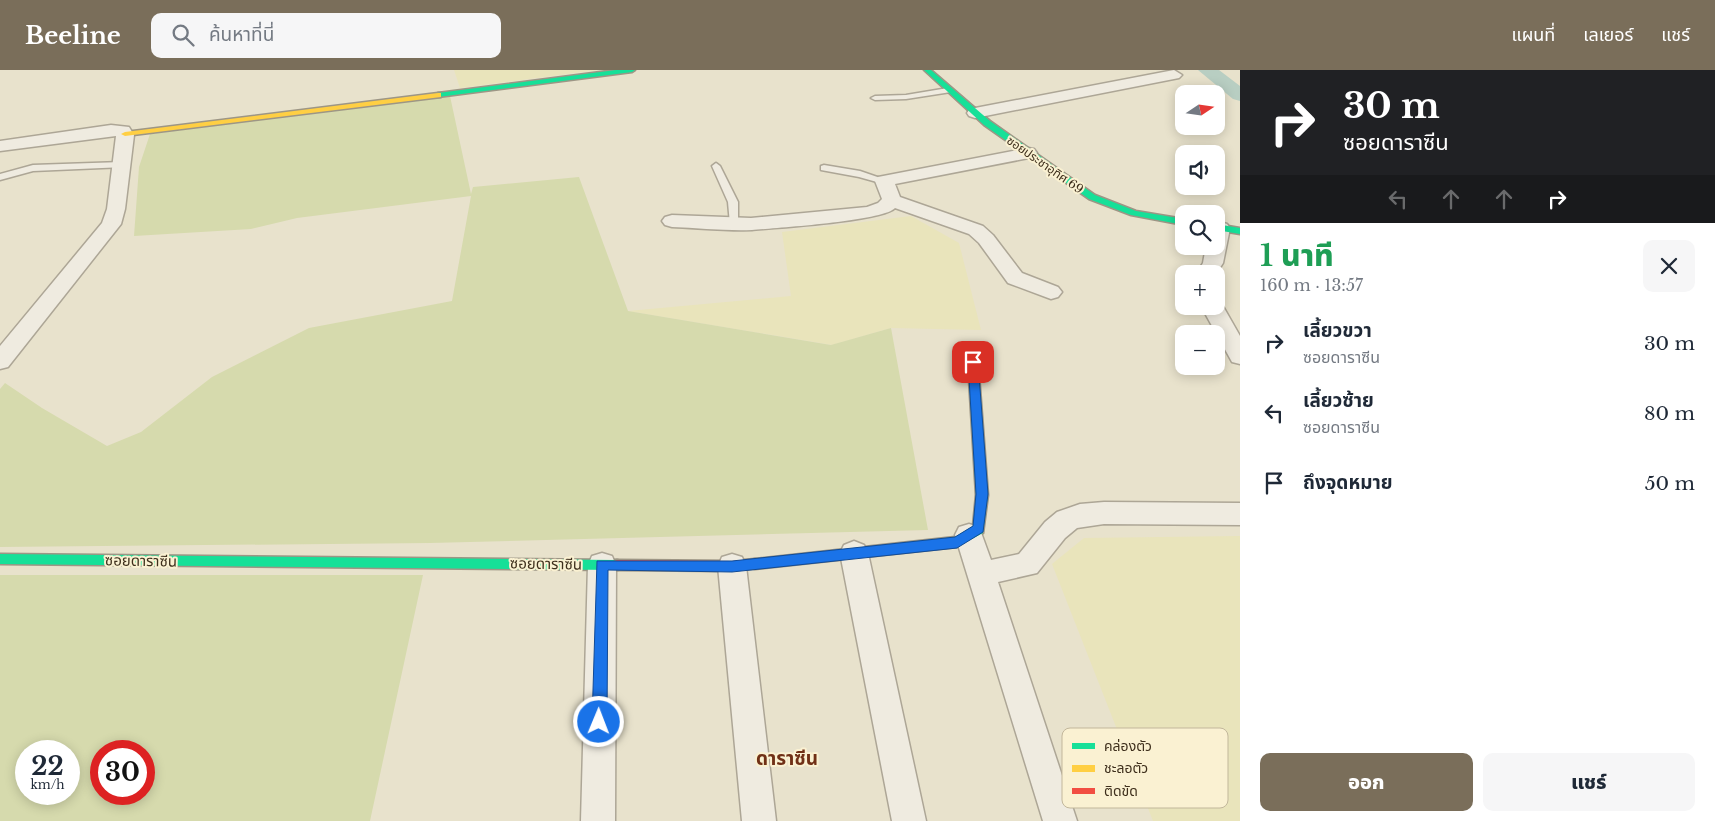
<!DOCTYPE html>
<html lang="th">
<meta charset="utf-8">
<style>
:root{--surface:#fff;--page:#f6f6f7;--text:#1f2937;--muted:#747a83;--accent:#7a6e5a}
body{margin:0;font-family:"Libre Baskerville","Noto Sans Thai",serif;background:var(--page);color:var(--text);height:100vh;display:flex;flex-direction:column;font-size:19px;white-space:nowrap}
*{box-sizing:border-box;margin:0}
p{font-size:16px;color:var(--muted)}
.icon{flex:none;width:28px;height:28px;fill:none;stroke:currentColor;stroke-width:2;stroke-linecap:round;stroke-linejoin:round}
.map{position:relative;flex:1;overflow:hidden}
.panel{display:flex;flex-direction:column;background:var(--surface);width:475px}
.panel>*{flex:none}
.hud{background:#202124;color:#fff;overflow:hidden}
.needle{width:32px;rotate:77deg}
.buttons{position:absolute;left:1175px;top:15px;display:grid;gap:10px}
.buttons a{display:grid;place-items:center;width:50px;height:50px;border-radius:10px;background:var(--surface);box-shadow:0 2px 12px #0003;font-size:25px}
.speed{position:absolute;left:15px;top:670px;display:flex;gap:10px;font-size:25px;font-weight:700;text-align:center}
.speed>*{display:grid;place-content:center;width:65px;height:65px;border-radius:50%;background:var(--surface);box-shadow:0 2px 12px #0003;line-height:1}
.speed small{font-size:12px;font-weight:400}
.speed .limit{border:8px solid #d22;background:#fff;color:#111}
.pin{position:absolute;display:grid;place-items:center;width:42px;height:42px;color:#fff;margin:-21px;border-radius:10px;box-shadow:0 2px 8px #0006}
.me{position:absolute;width:55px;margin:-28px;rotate:1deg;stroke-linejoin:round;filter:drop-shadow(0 0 4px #0008)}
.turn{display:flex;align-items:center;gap:18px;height:105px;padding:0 20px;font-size:22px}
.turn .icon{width:65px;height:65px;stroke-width:2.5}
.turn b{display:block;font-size:35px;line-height:42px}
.lanes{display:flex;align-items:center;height:48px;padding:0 20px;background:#0003;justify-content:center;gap:25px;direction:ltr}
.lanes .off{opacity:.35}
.round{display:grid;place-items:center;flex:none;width:52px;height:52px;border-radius:10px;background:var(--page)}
.head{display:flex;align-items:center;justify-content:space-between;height:85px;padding:0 20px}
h1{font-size:30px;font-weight:800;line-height:38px;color:#1e9e55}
.primary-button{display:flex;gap:10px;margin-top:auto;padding:10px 20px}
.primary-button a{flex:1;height:58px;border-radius:10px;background:var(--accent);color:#fff;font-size:20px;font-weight:800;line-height:58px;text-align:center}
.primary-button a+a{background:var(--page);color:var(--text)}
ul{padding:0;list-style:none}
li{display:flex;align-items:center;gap:15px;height:70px;padding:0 20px}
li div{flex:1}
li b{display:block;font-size:19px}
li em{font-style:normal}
header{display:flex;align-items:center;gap:30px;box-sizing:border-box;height:70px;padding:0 25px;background:var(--accent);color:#fff}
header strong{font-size:24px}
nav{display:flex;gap:28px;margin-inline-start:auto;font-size:18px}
.search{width:350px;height:45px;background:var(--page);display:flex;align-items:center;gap:12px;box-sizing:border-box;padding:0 18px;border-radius:10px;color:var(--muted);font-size:19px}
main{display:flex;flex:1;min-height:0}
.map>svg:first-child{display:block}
</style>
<header>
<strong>Beeline</strong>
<div class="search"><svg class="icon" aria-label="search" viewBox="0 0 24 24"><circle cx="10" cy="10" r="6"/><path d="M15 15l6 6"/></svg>ค้นหาที่นี่</div>
<nav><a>แผนที่</a><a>เลเยอร์</a><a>แชร์</a></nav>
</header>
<main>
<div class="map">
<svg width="1240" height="751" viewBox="0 0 1240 751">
<rect width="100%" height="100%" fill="#e8e2cc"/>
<path fill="#e9e4bb" d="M 454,0 L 599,0 L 460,18 Z
M 911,146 L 959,173 L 981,260 L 891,258 L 832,275 L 628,241 L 791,226 L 782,162 Z
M 1240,466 L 1240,751 L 1153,751 L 1052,494 L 1084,468 Z"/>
<path fill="#d6daad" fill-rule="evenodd" d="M 450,26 L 471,124 L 473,117 L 579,107 L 628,241 L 831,275 L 891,258 L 928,460 L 430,473 L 0,477 L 0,319 L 5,313 L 42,338 L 107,376 L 141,362 L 212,307 L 309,258 L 452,231 L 471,126 L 297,148 L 251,159 L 134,166 L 139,97 L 150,64 Z
M 0,505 L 423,505 L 370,751 L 0,751 ZM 26,681 L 69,681 L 69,724 L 26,724 ZM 101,681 L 144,681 L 144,724 L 101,724 Z"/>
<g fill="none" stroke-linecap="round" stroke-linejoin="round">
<path fill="#b8cec2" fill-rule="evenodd" d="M 1198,0 L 1219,0 L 1240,16 L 1240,31 L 1233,29 Z"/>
<g stroke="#ada696" stroke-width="3">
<path id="lane" d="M 948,18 L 951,18 L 951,22 L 906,29 L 875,30 L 871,28 L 875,26 L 906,25 Z
M 122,92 L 125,93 L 125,97 L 33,101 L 0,110 L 0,104 L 33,95 Z
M 716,93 L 720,96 L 738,132 L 738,156 L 732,156 L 730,154 L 728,132 L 712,96 Z
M 824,95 L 860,101 L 889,111 L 884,114 L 859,107 L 821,100 L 821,96 Z"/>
</g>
<g stroke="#ada696" stroke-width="3">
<path id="street" d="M 1174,0 L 1182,5 L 1179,8 L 975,48 L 969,46 L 967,43 L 969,40 L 975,38 Z
M 111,55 L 129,57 L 134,65 L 125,139 L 121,154 L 8,297 L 0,299 L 0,276 L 102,153 L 107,139 L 116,66 L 0,81 L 0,71 Z
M 1028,78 L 1034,79 L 1037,83 L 1034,87 L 895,114 L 900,127 L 983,156 L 993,165 L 1022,203 L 1058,217 L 1062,222 L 1058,227 L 1051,229 L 1008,213 L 979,173 L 969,164 L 895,138 C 884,151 775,158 752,160 C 726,161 698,158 672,157 L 665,155 L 662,151 L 665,147 L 672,145 L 751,148 L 867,137 L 878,133 L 882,129 L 875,111 L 878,107 Z
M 1220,152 L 1227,154 L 1230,158 L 1223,193 L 1216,204 L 1196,204 L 1203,193 L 1206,176 L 1216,176 L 1216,153 Z
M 1216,230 L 1220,231 L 1240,266 L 1240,294 L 1232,292 L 1201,236 L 1216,236 Z
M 1104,432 L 1240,433 L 1240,455 L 1104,454 L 1077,458 L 1065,468 L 1037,503 L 998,512 L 1077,751 L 1043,751 L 955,465 L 959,457 L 969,454 L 979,457 L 991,490 L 1019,484 L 1045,452 L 1057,442 L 1080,434 Z
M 854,471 L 864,475 L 868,483 L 926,751 L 892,751 L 840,483 L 844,475 Z
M 602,483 L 612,486 L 616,495 L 615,751 L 581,751 L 588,495 L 592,486 Z
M 732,484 L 742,487 L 746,496 L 776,751 L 742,751 L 718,496 L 722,487 Z"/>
</g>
<g stroke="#9d9685" stroke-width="3">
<path id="fast" d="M 616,0 L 635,0 L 632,2 L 438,27 L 434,25 L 438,23 Z
M 924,0 L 931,0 L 990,51 L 1095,125 L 1136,141 L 1184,149 L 1184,155 L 1131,145 L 1089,129 L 984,55 Z
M 1216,154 L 1240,158 L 1240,164 L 1216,160 Z
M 973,288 L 978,292 L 988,425 L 983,463 L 957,477 L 755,499 L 751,498 L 749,494 L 751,490 L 755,489 L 955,467 L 973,456 L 976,425 L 968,292 Z
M 0,484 L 617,490 L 621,491 L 623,495 L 621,499 L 617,500 L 0,494 Z"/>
</g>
<g stroke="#9d9685" stroke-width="3">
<path id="slow" d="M 438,23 L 441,23 L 441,27 L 125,66 L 121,64 L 125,62 Z"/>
</g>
<g stroke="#9d9685" stroke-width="3">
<path id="jam" d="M 755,489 L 759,490 L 761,494 L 759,498 L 732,501 L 617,500 L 613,499 L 611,495 L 613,491 L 617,490 L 732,491 Z"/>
</g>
<use href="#lane" fill="#efebe0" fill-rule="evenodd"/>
<use href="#street" fill="#efebe0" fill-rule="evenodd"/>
<use href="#fast" fill="#16e098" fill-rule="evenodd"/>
<use href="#slow" fill="#ffcf43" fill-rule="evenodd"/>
<use href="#jam" fill="#f24e42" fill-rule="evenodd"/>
</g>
<path fill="#1a73e8" stroke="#114b97" d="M 973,288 L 978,292 L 988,424 L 983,462 L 957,478 L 732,502 L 608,500 L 607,652 L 605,657 L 599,660 L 594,657 L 592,652 L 597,491 L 732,491 L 955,467 L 973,456 L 976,424 L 968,292 Z"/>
<g text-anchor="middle" stroke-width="4" stroke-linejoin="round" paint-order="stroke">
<g font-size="12" fill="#3e2f1c" stroke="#faf1d2">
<text transform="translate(1045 95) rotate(35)" y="4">ซอยประชาอุทิศ 69</text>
</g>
<g font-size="15" fill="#3e2f1c" stroke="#faf1d2">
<text transform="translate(141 491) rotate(1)" y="5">ซอยดาราซีน</text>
<text transform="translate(546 494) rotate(1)" y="5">ซอยดาราซีน</text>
</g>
<g font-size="19" font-weight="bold" fill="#703016" stroke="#faf1d2">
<text x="787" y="695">ดาราซีน</text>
</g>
</g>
<rect x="1062" y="658" width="166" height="80" rx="8" fill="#faf1d2" stroke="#c2b79b" stroke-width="1"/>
<rect x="1072" y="673" width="23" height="6" fill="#16e098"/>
<rect x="1072" y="695" width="23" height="7" fill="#ffcf43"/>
<rect x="1072" y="718" width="23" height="6" fill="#f24e42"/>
<g font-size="14" fill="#3e2f1c">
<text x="1104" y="681">คล่องตัว</text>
<text x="1104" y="703">ชะลอตัว</text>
<text x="1104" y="726">ติดขัด</text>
</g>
</svg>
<div class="buttons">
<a><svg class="needle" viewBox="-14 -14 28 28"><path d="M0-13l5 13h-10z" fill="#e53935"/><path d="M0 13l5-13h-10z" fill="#747a83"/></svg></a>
<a><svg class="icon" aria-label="sound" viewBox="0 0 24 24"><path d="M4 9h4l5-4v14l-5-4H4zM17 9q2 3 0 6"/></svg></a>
<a><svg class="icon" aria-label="search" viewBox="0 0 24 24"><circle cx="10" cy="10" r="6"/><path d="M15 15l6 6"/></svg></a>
<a>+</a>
<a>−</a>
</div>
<div class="speed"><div>22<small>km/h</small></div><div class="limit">30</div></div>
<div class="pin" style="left:973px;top:292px;background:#d93025"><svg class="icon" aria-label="arrive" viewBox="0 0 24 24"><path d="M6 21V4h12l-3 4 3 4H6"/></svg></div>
<svg class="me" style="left:599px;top:652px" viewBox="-20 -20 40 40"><circle r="17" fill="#1a73e8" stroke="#fff" stroke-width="3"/><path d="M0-11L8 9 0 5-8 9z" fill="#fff"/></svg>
</div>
<section class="panel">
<div class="hud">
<div class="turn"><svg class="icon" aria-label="right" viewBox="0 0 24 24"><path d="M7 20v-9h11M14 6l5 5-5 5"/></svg><div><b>30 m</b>ซอยดาราซีน</div></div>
<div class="lanes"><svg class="icon off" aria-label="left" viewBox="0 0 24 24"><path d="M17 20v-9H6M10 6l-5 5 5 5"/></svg><svg class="icon off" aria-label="ahead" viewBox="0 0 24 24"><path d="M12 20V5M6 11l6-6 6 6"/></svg><svg class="icon off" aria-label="ahead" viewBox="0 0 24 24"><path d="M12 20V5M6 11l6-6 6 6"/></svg><svg class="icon" aria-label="right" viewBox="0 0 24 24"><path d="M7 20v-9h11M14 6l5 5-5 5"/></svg></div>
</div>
<div class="head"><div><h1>1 นาที</h1><p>160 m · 13:57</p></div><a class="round"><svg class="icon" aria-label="close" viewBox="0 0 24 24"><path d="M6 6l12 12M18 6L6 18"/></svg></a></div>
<ul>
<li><svg class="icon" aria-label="right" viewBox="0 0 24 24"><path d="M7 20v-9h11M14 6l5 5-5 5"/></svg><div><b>เลี้ยวขวา</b><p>ซอยดาราซีน</p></div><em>30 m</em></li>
<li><svg class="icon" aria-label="left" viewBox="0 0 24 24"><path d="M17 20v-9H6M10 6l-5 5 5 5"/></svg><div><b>เลี้ยวซ้าย</b><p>ซอยดาราซีน</p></div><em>80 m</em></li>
<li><svg class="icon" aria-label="arrive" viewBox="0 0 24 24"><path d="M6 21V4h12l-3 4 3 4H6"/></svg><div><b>ถึงจุดหมาย</b></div><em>50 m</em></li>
</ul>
<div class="primary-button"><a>ออก</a><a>แชร์</a></div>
</section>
</main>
